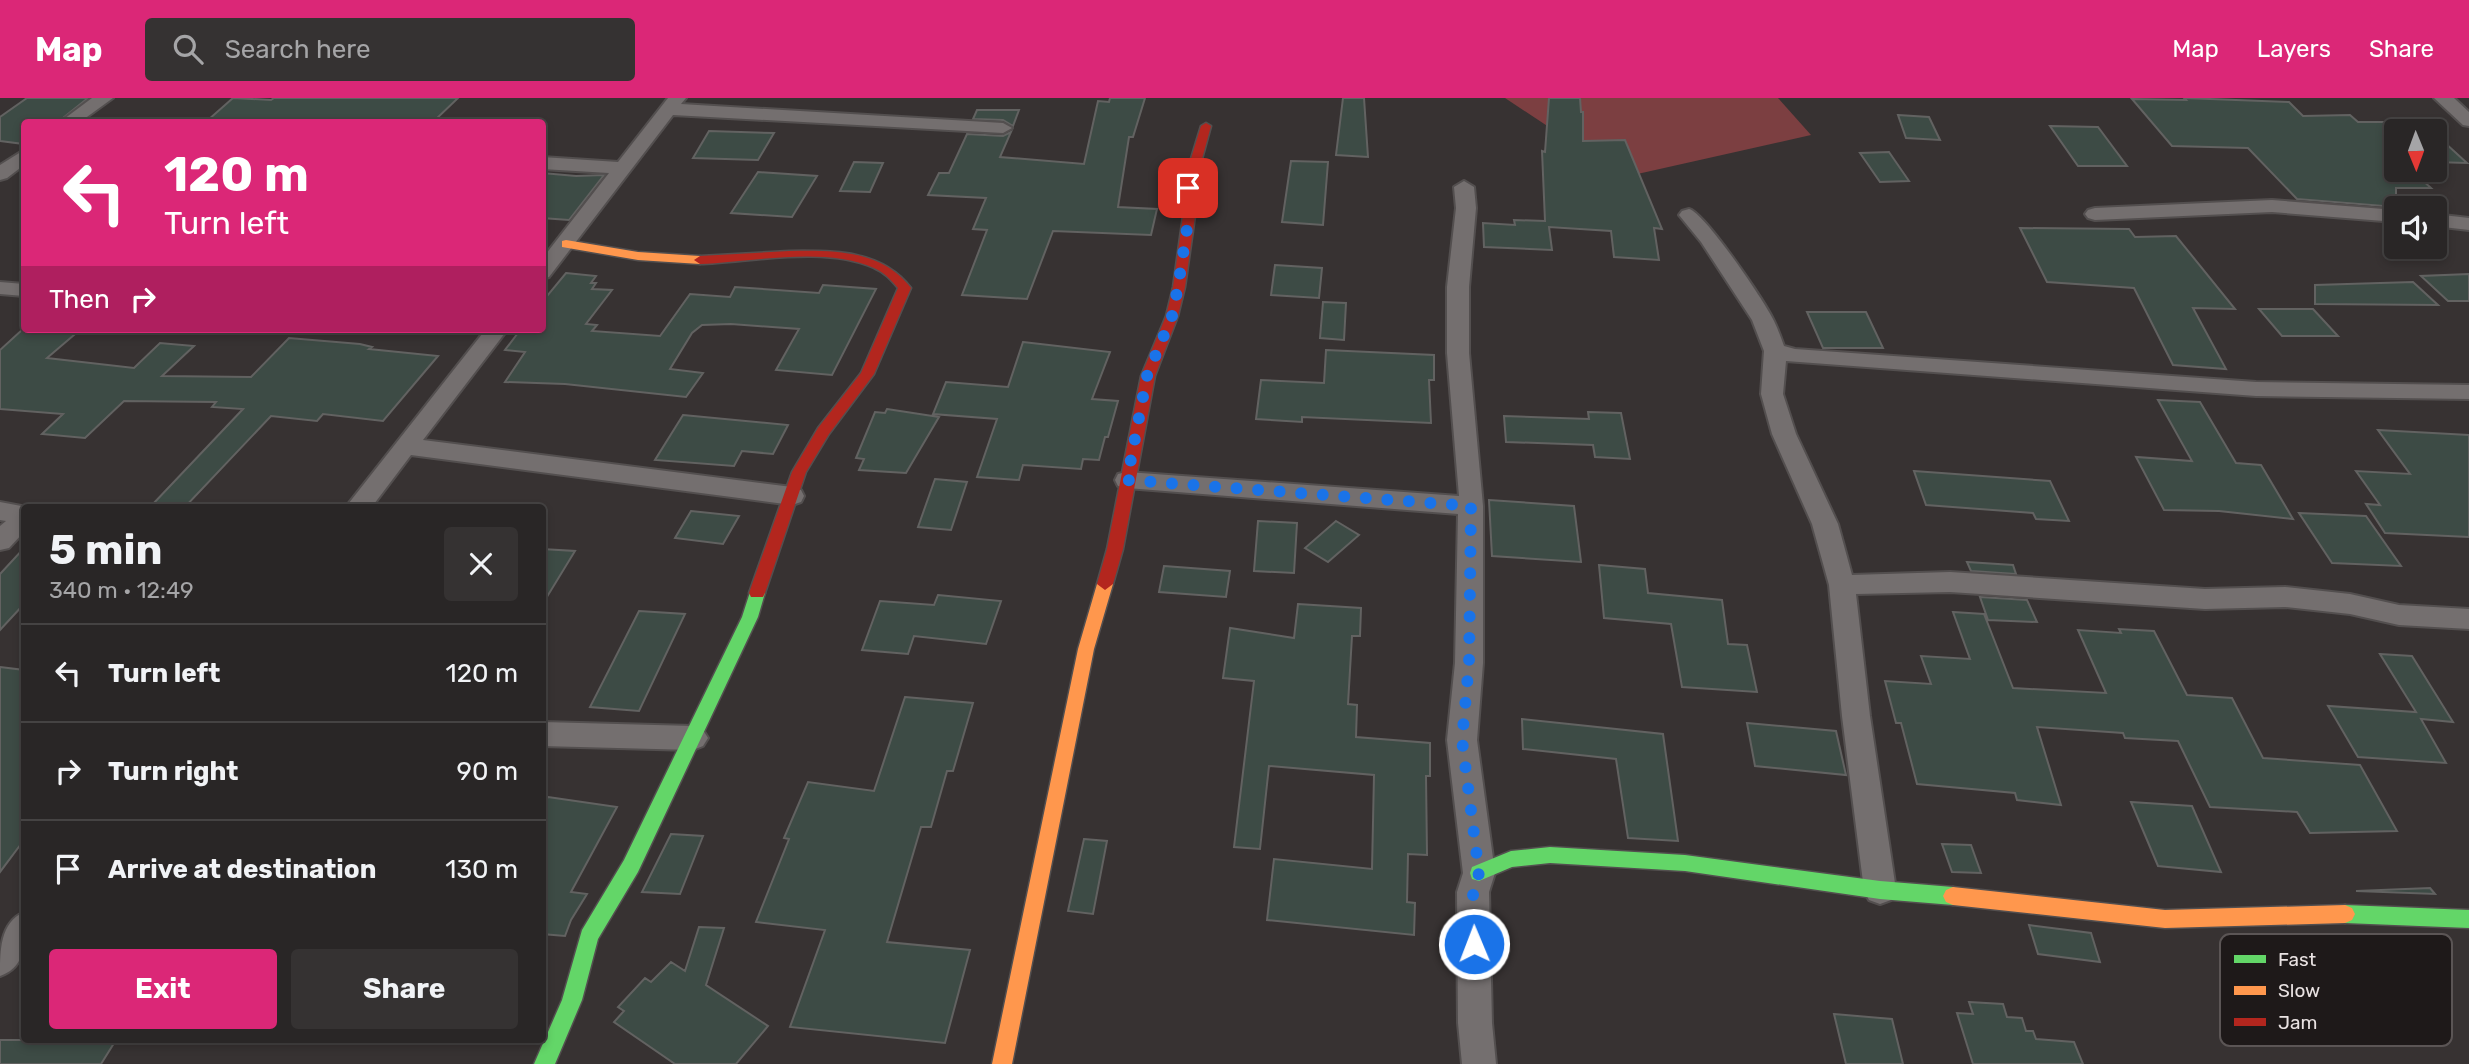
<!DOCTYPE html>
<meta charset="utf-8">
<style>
:root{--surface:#292626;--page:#353232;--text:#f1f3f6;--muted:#a5a5a7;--line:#454343;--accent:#db2777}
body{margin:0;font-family:Rubik,sans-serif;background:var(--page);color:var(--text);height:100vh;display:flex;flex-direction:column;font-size:26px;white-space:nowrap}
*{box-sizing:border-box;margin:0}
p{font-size:23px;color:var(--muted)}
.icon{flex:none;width:38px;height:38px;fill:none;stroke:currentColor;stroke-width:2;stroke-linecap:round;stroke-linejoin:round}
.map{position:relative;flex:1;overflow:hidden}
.side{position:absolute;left:21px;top:406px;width:525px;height:539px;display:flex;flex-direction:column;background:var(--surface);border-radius:7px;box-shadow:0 4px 10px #0003,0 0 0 2px var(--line)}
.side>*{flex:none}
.guide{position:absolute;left:21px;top:21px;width:525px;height:214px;border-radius:7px;box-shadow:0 4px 10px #0003,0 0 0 2px var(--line);background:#db2777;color:#fff;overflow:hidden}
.needle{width:46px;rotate:179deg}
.buttons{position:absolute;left:2384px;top:21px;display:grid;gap:14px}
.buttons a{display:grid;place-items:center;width:63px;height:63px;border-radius:7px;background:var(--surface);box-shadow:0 4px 10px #0003,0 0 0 2px var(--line);font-size:35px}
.pin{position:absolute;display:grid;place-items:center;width:60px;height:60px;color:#fff;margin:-30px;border-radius:14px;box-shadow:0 4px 10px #0006}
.me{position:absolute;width:77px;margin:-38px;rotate:359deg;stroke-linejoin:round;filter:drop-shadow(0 0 5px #0008)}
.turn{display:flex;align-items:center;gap:24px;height:147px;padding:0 28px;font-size:32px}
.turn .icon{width:91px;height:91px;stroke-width:2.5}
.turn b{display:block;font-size:49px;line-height:60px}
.then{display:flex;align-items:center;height:66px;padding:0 28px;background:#0003;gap:14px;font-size:26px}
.round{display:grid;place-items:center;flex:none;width:74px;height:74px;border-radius:7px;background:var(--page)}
.summary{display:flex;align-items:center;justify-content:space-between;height:119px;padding:0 28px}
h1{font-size:42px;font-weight:700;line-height:52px}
.primary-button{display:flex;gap:14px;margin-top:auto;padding:14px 28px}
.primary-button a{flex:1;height:80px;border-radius:7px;background:var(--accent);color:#fff;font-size:28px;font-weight:700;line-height:80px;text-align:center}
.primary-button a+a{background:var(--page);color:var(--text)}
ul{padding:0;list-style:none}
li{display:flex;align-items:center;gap:21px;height:98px;padding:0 28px;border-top:2px solid var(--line)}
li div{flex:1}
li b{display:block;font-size:26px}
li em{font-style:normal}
header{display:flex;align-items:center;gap:42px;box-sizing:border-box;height:98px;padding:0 35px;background:var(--accent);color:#fff}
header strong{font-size:33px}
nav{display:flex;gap:38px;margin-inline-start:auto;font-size:24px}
.search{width:490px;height:63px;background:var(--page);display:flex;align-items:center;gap:18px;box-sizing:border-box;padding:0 24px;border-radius:7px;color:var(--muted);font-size:26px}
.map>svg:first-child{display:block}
</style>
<header>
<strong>Map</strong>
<div class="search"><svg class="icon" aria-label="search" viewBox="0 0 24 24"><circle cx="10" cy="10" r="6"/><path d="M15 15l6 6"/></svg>Search here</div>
<nav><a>Map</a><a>Layers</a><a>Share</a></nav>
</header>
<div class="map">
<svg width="2469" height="966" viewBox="0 0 2469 966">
<rect width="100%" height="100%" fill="#373232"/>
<path fill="#7c3f41" d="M 1505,0 L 1778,0 L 1811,37 L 1624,79 Z"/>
<path fill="#3d4b45" stroke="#626261" stroke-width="2" d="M 27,0 L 88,0 L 58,24 L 24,24 L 24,46 L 0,43 L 0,19 Z
M 233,0 L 271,2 L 274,0 L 458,0 L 433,24 L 208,22 Z
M 1110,0 L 1145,0 L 1133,39 L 1129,39 L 1118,109 L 1157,111 L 1151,137 L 1053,133 L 1027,201 L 962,197 L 987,132 L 973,131 L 986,100 L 928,97 L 939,75 L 949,75 L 967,36 L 1003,38 L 1011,34 L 1000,59 L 1084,66 L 1098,3 L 1109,4 Z
M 1343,0 L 1364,0 L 1368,59 L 1336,57 Z
M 1549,0 L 1580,0 L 1581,14 L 1583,14 L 1583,43 L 1625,42 L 1662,131 L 1654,130 L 1659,162 L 1614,159 L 1611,133 L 1549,129 L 1552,152 L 1484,149 L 1483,125 L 1515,127 L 1514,122 L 1545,123 L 1542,53 L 1545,54 Z
M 2184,0 L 2289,4 L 2303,18 L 2350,17 L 2358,24 L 2421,24 L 2432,33 L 2396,33 L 2396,72 L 2411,72 L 2431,90 L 2396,90 L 2396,109 L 2297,101 L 2248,50 L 2172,48 L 2132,1 L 2186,2 Z
M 977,12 L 1019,12 L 1013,28 L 1003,22 L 973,21 Z
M 1898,17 L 1929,19 L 1940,42 L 1906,40 Z
M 2050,28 L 2098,29 L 2127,68 L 2078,68 Z
M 709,33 L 774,35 L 758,62 L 693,60 Z
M 2434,35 L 2444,44 L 2467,65 L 2434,64 Z
M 1889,54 L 1909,83 L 1880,84 L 1860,55 Z
M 1291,63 L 1328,64 L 1323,127 L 1282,124 Z
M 854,64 L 883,65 L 870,94 L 840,93 Z
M 758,74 L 817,78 L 792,119 L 731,115 Z
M 542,75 L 576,78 L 604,77 L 569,122 L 542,120 Z
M 2020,130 L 2129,131 L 2135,139 L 2176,138 L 2235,211 L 2193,210 L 2226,271 L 2173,267 L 2134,190 L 2047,184 Z
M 1275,167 L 1322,170 L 1319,200 L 1271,197 Z
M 566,175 L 596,178 L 591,185 L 596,185 L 592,191 L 612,192 L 586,226 L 597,227 L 592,233 L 660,238 L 690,196 L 730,199 L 735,189 L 819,195 L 823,187 L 876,191 L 832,277 L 776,272 L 799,231 L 731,226 L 702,227 L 692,235 L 670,271 L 703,275 L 686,299 L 565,286 L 505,284 L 525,254 L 505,252 L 521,231 L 542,231 L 542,204 Z
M 2469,176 L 2469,203 L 2448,203 L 2421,178 Z
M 2413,184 L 2438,207 L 2315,206 L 2315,187 Z
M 1323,204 L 1346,205 L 1344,242 L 1320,240 Z
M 2259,211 L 2313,211 L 2338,238 L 2282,238 Z
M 1807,214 L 1866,214 L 1883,250 L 1823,250 Z
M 23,231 L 81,231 L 47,260 L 134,270 L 160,245 L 194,248 L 162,278 L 251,279 L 289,240 L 360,246 L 372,249 L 369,251 L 438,258 L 383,323 L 323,316 L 317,323 L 271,318 L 184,410 L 152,407 L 243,311 L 212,309 L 216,304 L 124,303 L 85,340 L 42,336 L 63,316 L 0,311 L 0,252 Z
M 1023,244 L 1110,254 L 1092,301 L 1118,303 L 1108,339 L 1105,339 L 1099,362 L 1083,361 L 1081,371 L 1023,367 L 1019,382 L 977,379 L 997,321 L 933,316 L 946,284 L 1008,289 Z
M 1326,252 L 1434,257 L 1434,282 L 1429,282 L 1431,325 L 1302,319 L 1302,324 L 1256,321 L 1261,282 L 1324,285 Z
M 2158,302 L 2200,304 L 2236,365 L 2261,367 L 2293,421 L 2219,413 L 2164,412 L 2136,359 L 2192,363 Z
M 887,311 L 939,319 L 906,375 L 859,372 L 864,361 L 856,360 L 875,314 L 885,315 Z
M 1588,314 L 1621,315 L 1630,361 L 1595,359 L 1593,347 L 1506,344 L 1504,318 L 1589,321 Z
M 683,317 L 788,327 L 773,356 L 742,353 L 734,368 L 655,362 Z
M 2378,332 L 2469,337 L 2469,439 L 2385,435 L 2366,406 L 2380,407 L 2356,373 L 2410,376 Z
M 1914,373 L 2050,383 L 2069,423 L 2036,421 L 2033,415 L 1926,407 Z
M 935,381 L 967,384 L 951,432 L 918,429 Z
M 1489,402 L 1574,408 L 1581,464 L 1492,458 Z
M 691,413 L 739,418 L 723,446 L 675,440 Z
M 2299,415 L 2366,418 L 2401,468 L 2332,465 Z
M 1258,423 L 1297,425 L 1294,475 L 1254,473 Z
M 1336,423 L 1359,437 L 1328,464 L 1305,450 Z
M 24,450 L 24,506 L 0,532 L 0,476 Z
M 542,451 L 575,453 L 542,507 Z
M 1967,464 L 2013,467 L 2016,476 L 1971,473 Z
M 1599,467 L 1645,471 L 1648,495 L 1722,502 L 1728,546 L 1747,547 L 1757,594 L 1682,589 L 1671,526 L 1604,520 Z
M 1164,468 L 1230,473 L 1226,499 L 1159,494 Z
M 938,497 L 1001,503 L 986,546 L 914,538 L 908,556 L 862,552 L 880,503 L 934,507 Z
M 1980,499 L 2027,502 L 2037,524 L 1988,522 Z
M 1298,506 L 1361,510 L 1360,538 L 1352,538 L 1348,606 L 1357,607 L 1356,639 L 1430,645 L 1430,678 L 1426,678 L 1427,757 L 1408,756 L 1407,804 L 1415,805 L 1414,837 L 1267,822 L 1274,761 L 1372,771 L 1374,677 L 1269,668 L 1260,751 L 1234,749 L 1254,583 L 1223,580 L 1230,530 L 1294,540 Z
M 639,513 L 685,516 L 639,613 L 590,609 Z
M 1953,514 L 1984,516 L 2013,590 L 2106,595 L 2078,532 L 2121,535 L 2119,531 L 2154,533 L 2187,597 L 2232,600 L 2263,660 L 2360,667 L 2397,733 L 2310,735 L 2297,714 L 2210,709 L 2178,643 L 2125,640 L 2123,635 L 2037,629 L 2061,707 L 2017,702 L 2015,695 L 1917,686 L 1901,625 L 1896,625 L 1885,583 L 1931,586 L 1921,558 L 1970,561 Z
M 2380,556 L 2412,558 L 2453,624 L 2421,621 L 2446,665 L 2358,659 L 2328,608 L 2416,614 Z
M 0,569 L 24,572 L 24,742 L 0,774 Z
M 905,599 L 973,605 L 953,673 L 947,673 L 931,729 L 921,729 L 887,844 L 970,852 L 945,945 L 790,929 L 825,832 L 756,824 L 789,741 L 784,740 L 808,684 L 874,693 Z
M 1522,621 L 1663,636 L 1678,743 L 1628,740 L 1616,661 L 1523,651 Z
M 1747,625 L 1836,633 L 1846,677 L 1755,668 Z
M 548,699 L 617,709 L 571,794 L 587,796 L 571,822 L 565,838 L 542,836 L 542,708 Z
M 2131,704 L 2192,708 L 2221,774 L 2158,768 Z
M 671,736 L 703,738 L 680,796 L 642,794 Z
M 1084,741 L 1107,743 L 1093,816 L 1068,813 Z
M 1942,746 L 1971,747 L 1981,775 L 1952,774 Z
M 2430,790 L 2435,796 L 2356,793 Z
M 2029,827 L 2091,835 L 2100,864 L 2038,856 Z
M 699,829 L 724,830 L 706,887 L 768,928 L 736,966 L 675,966 L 614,924 L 624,913 L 618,909 L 645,880 L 651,884 L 671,864 L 685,873 Z
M 1969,904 L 2003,906 L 2007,919 L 2022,920 L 2026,933 L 2033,933 L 2036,941 L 2074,944 L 2083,966 L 1973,966 L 1957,915 L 1973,916 Z
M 1834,916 L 1892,921 L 1903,966 L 1846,966 Z
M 0,942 L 116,942 L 101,966 L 0,966 Z"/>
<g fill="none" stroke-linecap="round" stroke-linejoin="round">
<g stroke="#534f4f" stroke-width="4">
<path id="street" d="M 92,0 L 113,0 L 80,24 L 60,24 Z
M 668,0 L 686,0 L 681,6 L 1003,25 L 1012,30 L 1003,35 L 673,17 L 549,179 L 542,181 L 542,161 L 609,75 L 542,71 L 542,59 L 618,64 Z
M 2434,0 L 2454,0 L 2469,14 L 2469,28 L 2463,27 Z
M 24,52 L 24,67 L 7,80 L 0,82 L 0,67 Z
M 1464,83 L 1474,89 L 1476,110 L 1469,189 L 1469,255 L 1483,408 L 1483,565 L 1477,642 L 1495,775 L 1489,794 L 1492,925 L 1496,966 L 1462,966 L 1458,925 L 1457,794 L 1463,775 L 1447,642 L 1455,565 L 1458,416 L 1127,390 L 1118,388 L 1115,382 L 1118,376 L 1127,374 L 1459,398 L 1447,255 L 1447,189 L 1456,110 L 1454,89 Z
M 2272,102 L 2396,112 L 2396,124 L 2272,114 L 2095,122 L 2088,120 L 2085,116 L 2088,112 L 2095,110 Z
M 1689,111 C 1705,115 1765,204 1774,223 C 1778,231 1781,240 1784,248 L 1795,251 L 2256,284 L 2469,287 L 2469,301 L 2256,298 L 1786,263 L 1783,296 L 1796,336 L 1838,426 L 1852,477 L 1950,474 L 2205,491 L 2285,489 L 2350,496 L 2399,507 L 2469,511 L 2469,531 L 2399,527 L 2350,516 L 2285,509 L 2205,511 L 1950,494 L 1856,496 L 1870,618 L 1896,792 L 1891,802 L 1880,806 L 1869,802 L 1864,792 L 1842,618 L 1829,487 L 1812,426 L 1772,336 L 1761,296 L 1764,253 L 1752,222 L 1701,144 L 1679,117 L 1682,113 Z
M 2434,116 L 2469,120 L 2469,132 L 2434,128 Z
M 0,184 L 24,186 L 24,198 L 0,196 Z
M 486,231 L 508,231 L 423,342 L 792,389 L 801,392 L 804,398 L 801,404 L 792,407 L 411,357 L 371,410 L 345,410 Z
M 0,404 L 32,410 L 24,410 L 24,434 L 9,450 L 0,452 L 0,428 L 6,423 L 0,422 Z
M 542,624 L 693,628 L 703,632 L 708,640 L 703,648 L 693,652 L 542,648 Z
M 24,814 C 26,840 28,868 0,878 C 0,852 0,825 24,814 Z"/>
</g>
<g stroke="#534f4f" stroke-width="3">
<path id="fast" d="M 757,489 L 763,491 L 765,495 L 758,519 L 638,774 L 598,841 L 582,902 L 555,966 L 534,966 L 562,902 L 582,832 L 624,762 L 742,519 L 751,491 Z
M 1550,749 L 1685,757 L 1880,783 L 1953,789 L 1960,792 L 1963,798 L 1960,804 L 1953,807 L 1880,801 L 1685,773 L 1550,765 L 1512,769 L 1479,783 L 1472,781 L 1470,775 L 1472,769 L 1511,753 Z
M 2345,807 L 2469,812 L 2469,830 L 2345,825 L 2338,822 L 2335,816 L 2338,810 Z"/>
</g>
<g stroke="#534f4f" stroke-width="3">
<path id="slow" d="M 566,142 L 638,154 L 700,158 L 706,162 L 700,166 L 638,162 L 562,149 L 562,143 Z
M 1105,480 L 1113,486 L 1094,551 L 1012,966 L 992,966 L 1078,551 L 1097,486 Z
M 1953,789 L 2165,812 L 2345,807 L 2352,810 L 2355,816 L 2352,822 L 2345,825 L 2165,830 L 1953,807 L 1946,804 L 1943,798 L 1946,792 Z"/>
</g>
<g stroke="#534f4f" stroke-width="3">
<path id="jam" d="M 1206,25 L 1211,28 L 1194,90 L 1196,111 L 1185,189 L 1178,218 L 1155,278 L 1123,451 L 1113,486 L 1105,492 L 1097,486 L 1107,451 L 1141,278 L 1166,218 L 1173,189 L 1184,111 L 1182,90 L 1201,28 Z
M 789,153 C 834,152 882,152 911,190 L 874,276 L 829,336 L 806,374 L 765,495 L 763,499 L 751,499 L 749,495 L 792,374 L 818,330 L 861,275 L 898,190 C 891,182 884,174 874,170 C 825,148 752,164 700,166 L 694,162 L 700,158 Z"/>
</g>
<use href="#street" fill="#746f6f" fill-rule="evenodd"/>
<use href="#fast" fill="#63d668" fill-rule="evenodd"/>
<use href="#slow" fill="#ff974d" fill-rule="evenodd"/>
<use href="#jam" fill="#b3261e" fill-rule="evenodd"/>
</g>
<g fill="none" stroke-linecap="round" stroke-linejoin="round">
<path stroke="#1a73e8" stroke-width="12" stroke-dasharray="0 21.6" d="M 1188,90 L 1190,111 L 1178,189 L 1172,218 L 1147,278 L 1127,382 L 1471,408 L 1469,565 L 1462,642 L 1479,775 L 1473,793 L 1474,846"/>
</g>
<rect x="2220" y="836" width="232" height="112" rx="10" fill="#1e1919" stroke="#5b5555" stroke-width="2"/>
<rect x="2234" y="857" width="32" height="8" fill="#63d668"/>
<rect x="2234" y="888" width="32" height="9" fill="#ff974d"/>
<rect x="2234" y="920" width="32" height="8" fill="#b3261e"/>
<g font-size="19" fill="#e9e2e2">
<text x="2278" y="868">Fast</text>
<text x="2278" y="899">Slow</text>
<text x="2278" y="931">Jam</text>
</g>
</svg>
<div class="buttons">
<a><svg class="needle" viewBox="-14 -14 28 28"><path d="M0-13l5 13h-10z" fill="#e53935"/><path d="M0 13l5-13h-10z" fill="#a5a5a7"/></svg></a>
<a><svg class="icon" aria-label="sound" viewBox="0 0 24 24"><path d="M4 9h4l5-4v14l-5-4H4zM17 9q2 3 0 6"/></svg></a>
</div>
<div class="pin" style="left:1188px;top:90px;background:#d93025"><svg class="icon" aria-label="arrive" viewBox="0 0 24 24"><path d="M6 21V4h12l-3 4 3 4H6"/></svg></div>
<svg class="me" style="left:1474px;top:846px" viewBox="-20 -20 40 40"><circle r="17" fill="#1a73e8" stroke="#fff" stroke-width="3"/><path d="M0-11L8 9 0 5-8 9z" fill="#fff"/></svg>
<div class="guide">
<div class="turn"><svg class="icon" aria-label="left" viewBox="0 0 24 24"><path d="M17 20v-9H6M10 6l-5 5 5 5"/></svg><div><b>120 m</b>Turn left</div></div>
<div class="then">Then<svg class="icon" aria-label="right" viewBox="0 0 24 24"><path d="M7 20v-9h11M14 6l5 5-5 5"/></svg></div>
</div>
<section class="side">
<div class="summary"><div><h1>5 min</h1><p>340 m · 12:49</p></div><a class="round"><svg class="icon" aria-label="close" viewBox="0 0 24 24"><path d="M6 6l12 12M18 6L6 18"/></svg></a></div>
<ul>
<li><svg class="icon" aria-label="left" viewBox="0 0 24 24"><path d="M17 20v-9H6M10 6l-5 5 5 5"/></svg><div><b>Turn left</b></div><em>120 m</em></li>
<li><svg class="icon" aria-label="right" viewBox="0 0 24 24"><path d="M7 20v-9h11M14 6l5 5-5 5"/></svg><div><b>Turn right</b></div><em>90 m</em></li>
<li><svg class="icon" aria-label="arrive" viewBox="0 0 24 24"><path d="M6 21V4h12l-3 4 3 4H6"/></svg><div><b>Arrive at destination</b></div><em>130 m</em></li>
</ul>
<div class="primary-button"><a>Exit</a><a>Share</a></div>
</section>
</div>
